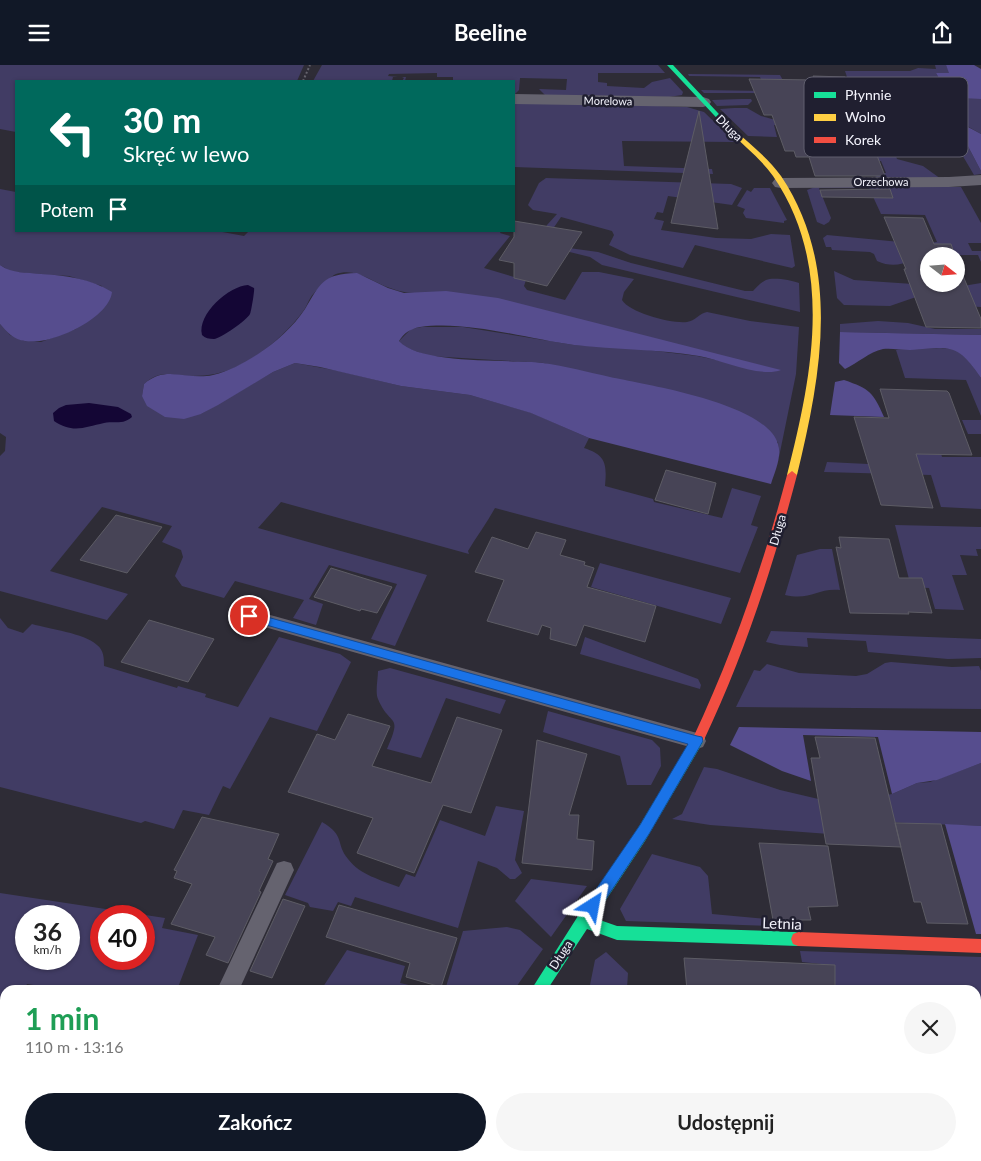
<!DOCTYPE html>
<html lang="pl">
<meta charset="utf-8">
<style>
:root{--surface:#fff;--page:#f6f6f6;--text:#222;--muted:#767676;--accent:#111827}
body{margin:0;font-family:Lato,sans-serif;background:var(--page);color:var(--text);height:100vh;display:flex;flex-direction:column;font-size:19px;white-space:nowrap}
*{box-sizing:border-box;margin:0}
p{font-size:16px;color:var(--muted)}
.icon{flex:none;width:28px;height:28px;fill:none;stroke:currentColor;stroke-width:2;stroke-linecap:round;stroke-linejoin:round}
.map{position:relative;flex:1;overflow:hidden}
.sheet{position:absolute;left:0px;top:920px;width:981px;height:176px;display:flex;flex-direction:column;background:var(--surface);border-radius:15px 15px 0 0;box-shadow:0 1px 4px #0004}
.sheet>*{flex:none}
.guide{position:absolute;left:15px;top:15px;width:500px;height:152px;border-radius:0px;box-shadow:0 1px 4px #0004;background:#00695c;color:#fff;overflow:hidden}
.needle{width:32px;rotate:107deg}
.fabs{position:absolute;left:920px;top:182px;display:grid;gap:10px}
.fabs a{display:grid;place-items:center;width:45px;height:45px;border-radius:50%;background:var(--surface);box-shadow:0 1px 4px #0004;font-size:25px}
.speed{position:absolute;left:15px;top:840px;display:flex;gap:10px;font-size:25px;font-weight:700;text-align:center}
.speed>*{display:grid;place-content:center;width:65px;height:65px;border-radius:50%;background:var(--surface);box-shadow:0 1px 4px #0004;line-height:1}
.speed small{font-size:12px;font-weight:400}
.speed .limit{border:8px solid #d22;background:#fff;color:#111}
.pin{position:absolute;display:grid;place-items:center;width:42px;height:42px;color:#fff;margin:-21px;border:2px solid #fff;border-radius:50%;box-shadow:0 1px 5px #0007}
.me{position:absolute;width:55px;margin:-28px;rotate:34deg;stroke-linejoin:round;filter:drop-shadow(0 0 4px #0008)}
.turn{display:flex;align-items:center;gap:18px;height:105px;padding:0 25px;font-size:22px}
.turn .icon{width:65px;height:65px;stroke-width:2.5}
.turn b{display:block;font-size:35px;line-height:42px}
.then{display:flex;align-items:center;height:48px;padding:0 25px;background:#0003;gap:10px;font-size:19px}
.round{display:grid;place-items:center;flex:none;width:52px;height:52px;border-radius:26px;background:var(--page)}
.overview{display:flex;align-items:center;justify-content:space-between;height:85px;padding:0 25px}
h1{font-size:30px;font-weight:700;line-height:38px;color:#1e9e55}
.cta{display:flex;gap:10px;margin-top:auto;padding:10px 25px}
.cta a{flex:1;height:58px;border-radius:30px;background:var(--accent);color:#fff;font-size:20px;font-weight:700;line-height:58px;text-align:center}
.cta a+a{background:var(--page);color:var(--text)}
header{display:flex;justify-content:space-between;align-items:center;height:65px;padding:0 25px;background:var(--accent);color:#fff;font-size:22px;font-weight:700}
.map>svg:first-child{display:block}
</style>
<header><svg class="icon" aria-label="menu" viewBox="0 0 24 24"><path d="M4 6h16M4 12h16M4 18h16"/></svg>Beeline<svg class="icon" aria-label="share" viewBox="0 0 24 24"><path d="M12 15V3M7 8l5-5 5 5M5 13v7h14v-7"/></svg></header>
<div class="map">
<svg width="981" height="1096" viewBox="0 0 981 1096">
<rect width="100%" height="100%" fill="#2e2c36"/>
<path fill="#413c64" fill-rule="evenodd" d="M 0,0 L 304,0 L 297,16 L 16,16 L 16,67 L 0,64 Z
M 322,0 L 658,0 L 665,8 L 598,8 L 598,17 L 607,18 L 607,21 L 644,23 L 652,17 L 670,13 L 683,27 L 682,30 L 669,32 L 545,30 L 539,24 L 566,25 L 567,14 L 520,13 L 519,25 L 514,30 L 514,16 L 453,16 L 453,12 L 437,12 L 437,8 L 389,9 L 388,11 L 398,12 L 393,12 L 392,16 L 402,16 L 404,13 L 402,12 L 406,12 L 405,16 L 313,16 Z
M 935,0 L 946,0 L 950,8 L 936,8 L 950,33 L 981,34 L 981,69 L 967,61 L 956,58 L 950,53 L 932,47 L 920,34 L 902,32 L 908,57 L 883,57 L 897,94 L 923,101 L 941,114 L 877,112 L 868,108 L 886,108 L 881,96 L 870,96 L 858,54 L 903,55 L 898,32 L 853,30 L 845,6 L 834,6 L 910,6 L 918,3 L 936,4 Z
M 688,9 L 780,10 L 790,28 L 704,28 L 701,25 L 765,26 L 760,12 L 689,11 Z
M 741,34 L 751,34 L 752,36 L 748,40 L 717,41 L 712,35 Z
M 514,36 L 687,42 L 704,47 L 735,77 L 622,76 L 624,101 L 712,104 L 713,109 L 514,102 Z
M 734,43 L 747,43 L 761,51 L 797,61 L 774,60 L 777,72 L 748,71 L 720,44 Z
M 960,66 L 981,106 L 981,109 L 974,110 L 954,76 L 944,68 Z
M 546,113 L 731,119 L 742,123 L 732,140 L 668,131 L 663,148 L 657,147 L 654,154 L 664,156 L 661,165 L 716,173 L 751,174 L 771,169 L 790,170 L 795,201 L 792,203 L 695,180 L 683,203 L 630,190 L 609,180 L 614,170 L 612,166 L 561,152 L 546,174 L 569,183 L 598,187 L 631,198 L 745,226 L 753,226 C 757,222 760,218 766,215 C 773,212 791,215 799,218 L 800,247 L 602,200 L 590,192 L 537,179 L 547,160 L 557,149 L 533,145 L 528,140 L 539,118 Z
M 815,122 L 961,122 L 981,158 L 981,178 L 968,178 L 972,186 L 981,186 L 981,197 L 978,190 C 962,190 946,190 931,191 C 911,193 899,206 877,196 L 874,189 L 870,187 L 832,185 L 831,182 L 826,182 L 823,173 L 827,170 L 921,179 L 937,177 L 925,150 L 881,149 L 869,123 L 819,123 L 831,153 L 829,157 L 824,160 L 817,157 L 807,125 Z
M 754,123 L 770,123 L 787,155 L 784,156 L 784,158 L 746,153 L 743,148 L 745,144 L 737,141 L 747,125 L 751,127 Z
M 0,124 L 16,127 L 16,166 L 217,166 L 244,171 L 249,166 L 501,166 L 500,168 L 510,171 L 484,203 L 514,212 L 521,201 L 528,209 L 524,221 L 527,225 L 565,235 L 582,207 L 599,207 L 634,214 L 624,227 L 622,235 C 630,248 672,259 687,257 C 695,256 700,248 707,247 L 750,256 L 799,262 L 796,309 L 779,392 L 778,377 L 544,298 L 429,291 L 404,282 L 399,276 L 411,264 L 422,262 L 463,262 L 574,280 L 639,284 L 697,291 L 775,307 L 419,228 C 408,228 400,227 390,223 C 372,217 356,202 336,209 C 331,211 314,227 311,232 C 308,236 307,241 304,245 C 288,267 262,290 238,301 C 224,308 208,311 193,311 C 172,311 162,303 144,319 L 142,331 L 201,349 L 273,307 L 295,298 L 339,306 L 401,321 L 470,330 L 532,348 L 589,373 L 584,383 C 606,390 607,399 605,421 L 653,434 L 654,437 L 722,453 L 732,423 L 761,431 L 751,460 L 758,462 L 740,508 L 495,443 C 487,458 476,472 468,486 L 469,489 L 281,437 L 258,463 L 427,510 L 395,581 L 371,574 L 397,519 L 329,500 L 309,534 L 323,539 L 316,560 L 293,553 L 304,535 L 235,516 L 224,533 L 182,521 L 175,511 L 183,492 L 181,485 L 162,477 L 172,461 L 102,442 L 50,506 L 128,529 L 107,555 L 0,526 L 0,391 L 5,386 L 6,372 L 0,368 L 0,259 L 10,270 L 24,276 L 41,277 L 76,264 L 102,221 L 69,211 L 12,207 L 0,200 Z
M 834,206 L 854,215 L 957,222 L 981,218 L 981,242 L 964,241 L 919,231 L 890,241 L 844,240 L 837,233 Z
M 878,256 L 908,258 L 935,264 L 981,264 L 981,270 L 840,267 L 840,259 Z
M 940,283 L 953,284 L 964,289 L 981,313 L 981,351 L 966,315 L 905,313 L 896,285 Z
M 962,355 L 981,355 L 981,369 L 968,369 Z
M 862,376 L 941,388 L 942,392 L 981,392 L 981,444 L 941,442 L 931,410 L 824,407 L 827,397 L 868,399 Z
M 895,460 L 981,462 L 981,484 L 976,484 L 978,491 L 960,490 L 967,510 L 952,510 L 964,545 L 935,544 L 929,523 L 911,522 Z
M 820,484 L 832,484 L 840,525 C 816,523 811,536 785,530 L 797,490 Z
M 600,498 L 731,533 L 721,559 L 591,522 Z
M 0,553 L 8,563 L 23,568 L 32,559 C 49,564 84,568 97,580 C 104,585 104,594 104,601 L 177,623 L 178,621 L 206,629 L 205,632 L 238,642 L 279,572 L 340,589 L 351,597 L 317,666 L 270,652 L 230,724 L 223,721 L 209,750 L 183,745 L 174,764 L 145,756 L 141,758 L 0,722 Z
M 771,566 L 981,574 L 981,593 L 948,594 L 868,587 L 866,576 L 807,573 L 808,582 L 780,580 L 766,577 Z
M 585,572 L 698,614 L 701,620 L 700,624 L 580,589 Z
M 891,597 L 952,602 L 979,601 L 981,606 L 981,644 L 736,642 L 754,605 L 760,606 L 767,599 L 799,608 L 856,611 L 867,609 L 885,598 Z
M 390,603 L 506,635 L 500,649 L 446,633 L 421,693 L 387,684 C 403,647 390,663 378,634 C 375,627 378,614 378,606 Z
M 548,646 L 652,675 L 660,683 L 661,701 L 651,720 L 627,720 L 620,691 L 543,667 Z
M 981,698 L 981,761 L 882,757 L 877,732 L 892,729 L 917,718 L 930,717 Z
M 704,702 L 717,704 L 780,725 L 827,736 L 856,771 L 710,760 L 672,754 L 682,749 Z
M 496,741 L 524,746 L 515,795 L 522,808 L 515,814 L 510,814 L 497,803 L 478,796 L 458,863 L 355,832 L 351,841 L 338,837 L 333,846 L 310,842 L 308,838 L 285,830 L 322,757 C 346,771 335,778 348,794 C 360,810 381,815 399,822 L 406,809 L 415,812 L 440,755 L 485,771 Z
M 652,789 L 700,802 L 708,811 L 712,849 L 767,854 L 768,861 L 626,856 L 620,844 Z
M 531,814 L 587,821 L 551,872 L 515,836 Z
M 0,828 L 165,853 L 162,863 L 198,870 L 177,925 L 65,925 L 27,919 L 24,925 L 5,925 L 5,1091 L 400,1091 L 397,1096 L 0,1096 ZM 26,851 L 69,851 L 69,894 L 26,894 ZM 144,851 L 144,894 L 101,894 L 101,851 Z
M 507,862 L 520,865 L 543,884 L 514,925 L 445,925 L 463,866 Z
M 347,885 L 405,901 L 400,918 L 431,925 L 321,925 Z
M 800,886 L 981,892 L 981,1096 L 753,1096 L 753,1093 L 720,1091 L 976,1091 L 976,925 L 833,925 L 823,915 L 821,899 L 802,897 Z
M 606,887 L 628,908 L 627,923 L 685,925 L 589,925 L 595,895 Z"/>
<path fill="#564d8e" d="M 946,0 L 974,0 L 981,4 L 981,34 L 950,33 L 936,8 L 949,8 Z
M 902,32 L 919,32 C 929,50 933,45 948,52 C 959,57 970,63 981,69 L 981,106 L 960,66 L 944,68 L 887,65 L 883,56 L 908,56 Z
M 0,200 C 13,209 26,207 41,209 C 65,210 91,214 112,227 C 109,254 50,281 25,276 C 14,275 7,267 0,259 Z
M 357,208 L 388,223 L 404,228 L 446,226 L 498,233 L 781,305 C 760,313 722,295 699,291 C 658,284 616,285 574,280 C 528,274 466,255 420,262 C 410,264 404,268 399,276 C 420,300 509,294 543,298 C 565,301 588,307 610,312 C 647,320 766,338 778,379 C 782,392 775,406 771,419 L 589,373 L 531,348 L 470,330 L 401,321 L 320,302 L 295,298 L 273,307 L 218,340 L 201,349 L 184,354 L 165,352 L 147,341 L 142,331 L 144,319 C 166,299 187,316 213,310 C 230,306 243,298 258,289 C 275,278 294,261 305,244 C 321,218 322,209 357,208 Z
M 840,267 L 981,270 L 981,313 C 957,277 950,282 910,285 C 901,285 891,283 883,284 C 869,287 858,298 845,304 L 839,298 Z
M 844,315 C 870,324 873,327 884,352 L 830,350 L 835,317 Z
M 739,662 L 981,667 L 981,698 L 937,715 L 917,718 L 892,729 L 878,672 L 803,670 L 811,716 L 782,706 L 730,680 Z
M 945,759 L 981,761 L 981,869 L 976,869 Z"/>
<path fill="#140635" d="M 248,220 L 254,223 C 255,224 251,248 250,249 C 246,256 221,273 214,274 C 209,274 205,273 202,270 C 197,249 229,221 248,220 Z
M 89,338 L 118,342 L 131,349 L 132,352 C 123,360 115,356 104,358 C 85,362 73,369 54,356 L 53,348 L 59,343 L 66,340 Z"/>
<path fill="#474456" stroke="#5d5c65" d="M 813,11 L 845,12 L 852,31 L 859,31 L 883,89 L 876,88 L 885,111 L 815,111 L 809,92 L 796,92 L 794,86 L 785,86 L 772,50 L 764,50 L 749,14 L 815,15 Z
M 699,46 L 718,164 L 671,158 Z
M 890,124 L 893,133 L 822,132 L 820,125 Z
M 884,152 L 923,153 L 934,179 L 951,179 L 955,191 L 929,191 L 929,219 L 956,219 L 956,194 L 981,254 L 981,263 L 926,262 L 904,204 L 906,204 Z
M 514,156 L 582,167 L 547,221 L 514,213 L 514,198 L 499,195 L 514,172 Z
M 880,324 L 947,326 L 949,328 L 972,390 L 916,389 L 933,443 L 881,440 L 854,352 L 889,353 Z
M 666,405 L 716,418 L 708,449 L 655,435 Z
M 116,450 L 162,462 L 127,508 L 80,495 Z
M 536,467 L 566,475 L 560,490 L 585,497 L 584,500 L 594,503 L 587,522 L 656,541 L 645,577 L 584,560 L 576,581 L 550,574 L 551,563 L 542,560 L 538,570 L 487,556 L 504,515 L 475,507 L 492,472 L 528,484 Z
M 839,472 L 889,474 L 899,513 L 922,513 L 932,548 L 908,547 L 909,549 L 850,548 L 836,482 L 841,483 Z
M 331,503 L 392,522 L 377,548 L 361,544 L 360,546 L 314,532 Z
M 149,555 L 214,574 L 188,617 L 121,597 Z
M 348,649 L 390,661 L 372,701 L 431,718 L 457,652 L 502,665 L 471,748 L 443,740 L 414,808 L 357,788 L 373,753 L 288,727 L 317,669 L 335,675 Z
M 815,672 L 875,673 L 901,782 L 826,779 L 811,693 L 820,693 Z
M 537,675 L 587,689 L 569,750 L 579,750 L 577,774 L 594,776 L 592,805 L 522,798 Z
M 202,752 L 279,769 L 268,794 L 273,796 L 259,826 L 261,827 L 228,898 L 206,890 L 215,872 L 171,859 L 192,819 L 174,813 L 177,806 L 174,805 Z
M 895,758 L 941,759 L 968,859 L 927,858 L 921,837 L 914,837 Z
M 759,778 L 828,781 L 838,841 L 808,842 L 811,855 L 773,855 Z
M 283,834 L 305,841 L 272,913 L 250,906 Z
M 339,840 L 457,873 L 441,922 L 406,912 L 410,898 L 326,872 Z
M 684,893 L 835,900 L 835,925 L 687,925 Z"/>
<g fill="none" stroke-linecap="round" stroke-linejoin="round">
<path stroke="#65636d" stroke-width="2" stroke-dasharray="2 2" stroke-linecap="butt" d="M 303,16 L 310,0"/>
<path fill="#65636f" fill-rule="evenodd" d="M 249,544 L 697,668 L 703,670 L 706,676 L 703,682 L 697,684 L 243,556 L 241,551 L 243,546 Z
M 284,796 L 291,798 L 294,805 L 239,925 L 217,925 L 277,798 Z"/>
<path fill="#65636f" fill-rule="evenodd" d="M 514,29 L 703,32 L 709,34 L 711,37 L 709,40 L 703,42 L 514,39 Z
M 981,110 L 981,120 L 949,122 L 781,123 L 775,122 L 772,118 L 775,114 L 781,113 L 949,112 Z
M 411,1091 L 452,1091 L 450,1096 L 409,1096 Z"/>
<path fill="#16e098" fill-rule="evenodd" d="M 667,0 L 673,0 L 732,63 L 732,65 L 728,65 Z
M 699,668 L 703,669 L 705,673 L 703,677 L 645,776 L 594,853 L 617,861 L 798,867 L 803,869 L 805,874 L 803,879 L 798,881 L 617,875 L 587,864 L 547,925 L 531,925 L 578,851 L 635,768 L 695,669 Z"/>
<path fill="#ffcf43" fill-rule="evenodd" d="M 728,63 L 732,63 C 749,78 768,93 781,111 C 842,202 821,311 797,410 L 792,414 L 787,410 C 812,312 835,201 773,111 C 761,94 743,80 728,65 Z"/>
<path fill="#f24e42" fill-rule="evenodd" d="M 792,406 L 797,410 C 773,502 744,591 703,677 L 699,678 L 695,677 L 693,673 C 733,588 763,501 787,410 Z
M 798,867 L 981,874 L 981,888 L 798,881 L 793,879 L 791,874 L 793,869 Z"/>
</g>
<path fill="#1a73e8" stroke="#114b97" d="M 249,547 L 697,671 L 702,672 L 703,676 L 649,769 L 598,846 L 593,848 L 588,846 L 586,841 L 588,836 L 640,760 L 688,679 L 245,554 L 243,551 L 245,548 Z"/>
<g text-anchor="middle" stroke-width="5" stroke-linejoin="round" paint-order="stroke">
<g font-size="11" fill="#f4f4fd" stroke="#201f30">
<text transform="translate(608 36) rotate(1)" y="4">Morelowa</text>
<text x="881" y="121">Orzechowa</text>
</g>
<g font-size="12" fill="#f4f4fd" stroke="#201f30">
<text transform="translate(729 63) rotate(45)" y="4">Długa</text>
<text transform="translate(778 465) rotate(-74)" y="4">Długa</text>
<text transform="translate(561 890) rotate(-57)" y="4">Długa</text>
</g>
<g font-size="15" fill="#f4f4fd" stroke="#201f30">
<text transform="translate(782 859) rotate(2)" y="5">Letnia</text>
</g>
</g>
<rect x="804" y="12" width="164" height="80" rx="8" fill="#201f30" stroke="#605f6e" stroke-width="1"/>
<rect x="814" y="27" width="22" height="6" fill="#16e098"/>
<rect x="814" y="49" width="22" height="7" fill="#ffcf43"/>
<rect x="814" y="72" width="22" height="6" fill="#f24e42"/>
<g font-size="14" fill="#f4f4fd">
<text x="845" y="35">Płynnie</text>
<text x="845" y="57">Wolno</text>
<text x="845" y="80">Korek</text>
</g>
</svg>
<div class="fabs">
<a><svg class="needle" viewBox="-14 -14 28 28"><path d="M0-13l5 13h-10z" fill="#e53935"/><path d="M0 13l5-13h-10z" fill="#767676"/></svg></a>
</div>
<div class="speed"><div>36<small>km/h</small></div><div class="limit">40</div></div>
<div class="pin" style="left:249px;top:551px;background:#d93025"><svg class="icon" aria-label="arrive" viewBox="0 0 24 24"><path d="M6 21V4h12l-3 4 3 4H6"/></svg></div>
<svg class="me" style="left:593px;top:841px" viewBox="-20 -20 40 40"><path d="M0-17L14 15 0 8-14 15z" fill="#1a73e8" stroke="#fff" stroke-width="4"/></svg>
<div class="guide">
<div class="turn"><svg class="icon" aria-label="left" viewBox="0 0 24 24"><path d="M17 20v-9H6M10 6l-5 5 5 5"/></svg><div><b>30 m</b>Skręć w lewo</div></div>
<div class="then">Potem<svg class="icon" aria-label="arrive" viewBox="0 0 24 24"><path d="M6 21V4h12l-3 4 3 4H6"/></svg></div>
</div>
<section class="sheet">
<div class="overview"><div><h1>1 min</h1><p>110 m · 13:16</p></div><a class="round"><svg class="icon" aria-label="close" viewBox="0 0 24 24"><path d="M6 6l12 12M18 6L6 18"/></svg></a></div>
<div class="cta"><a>Zakończ</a><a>Udostępnij</a></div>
</section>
</div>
